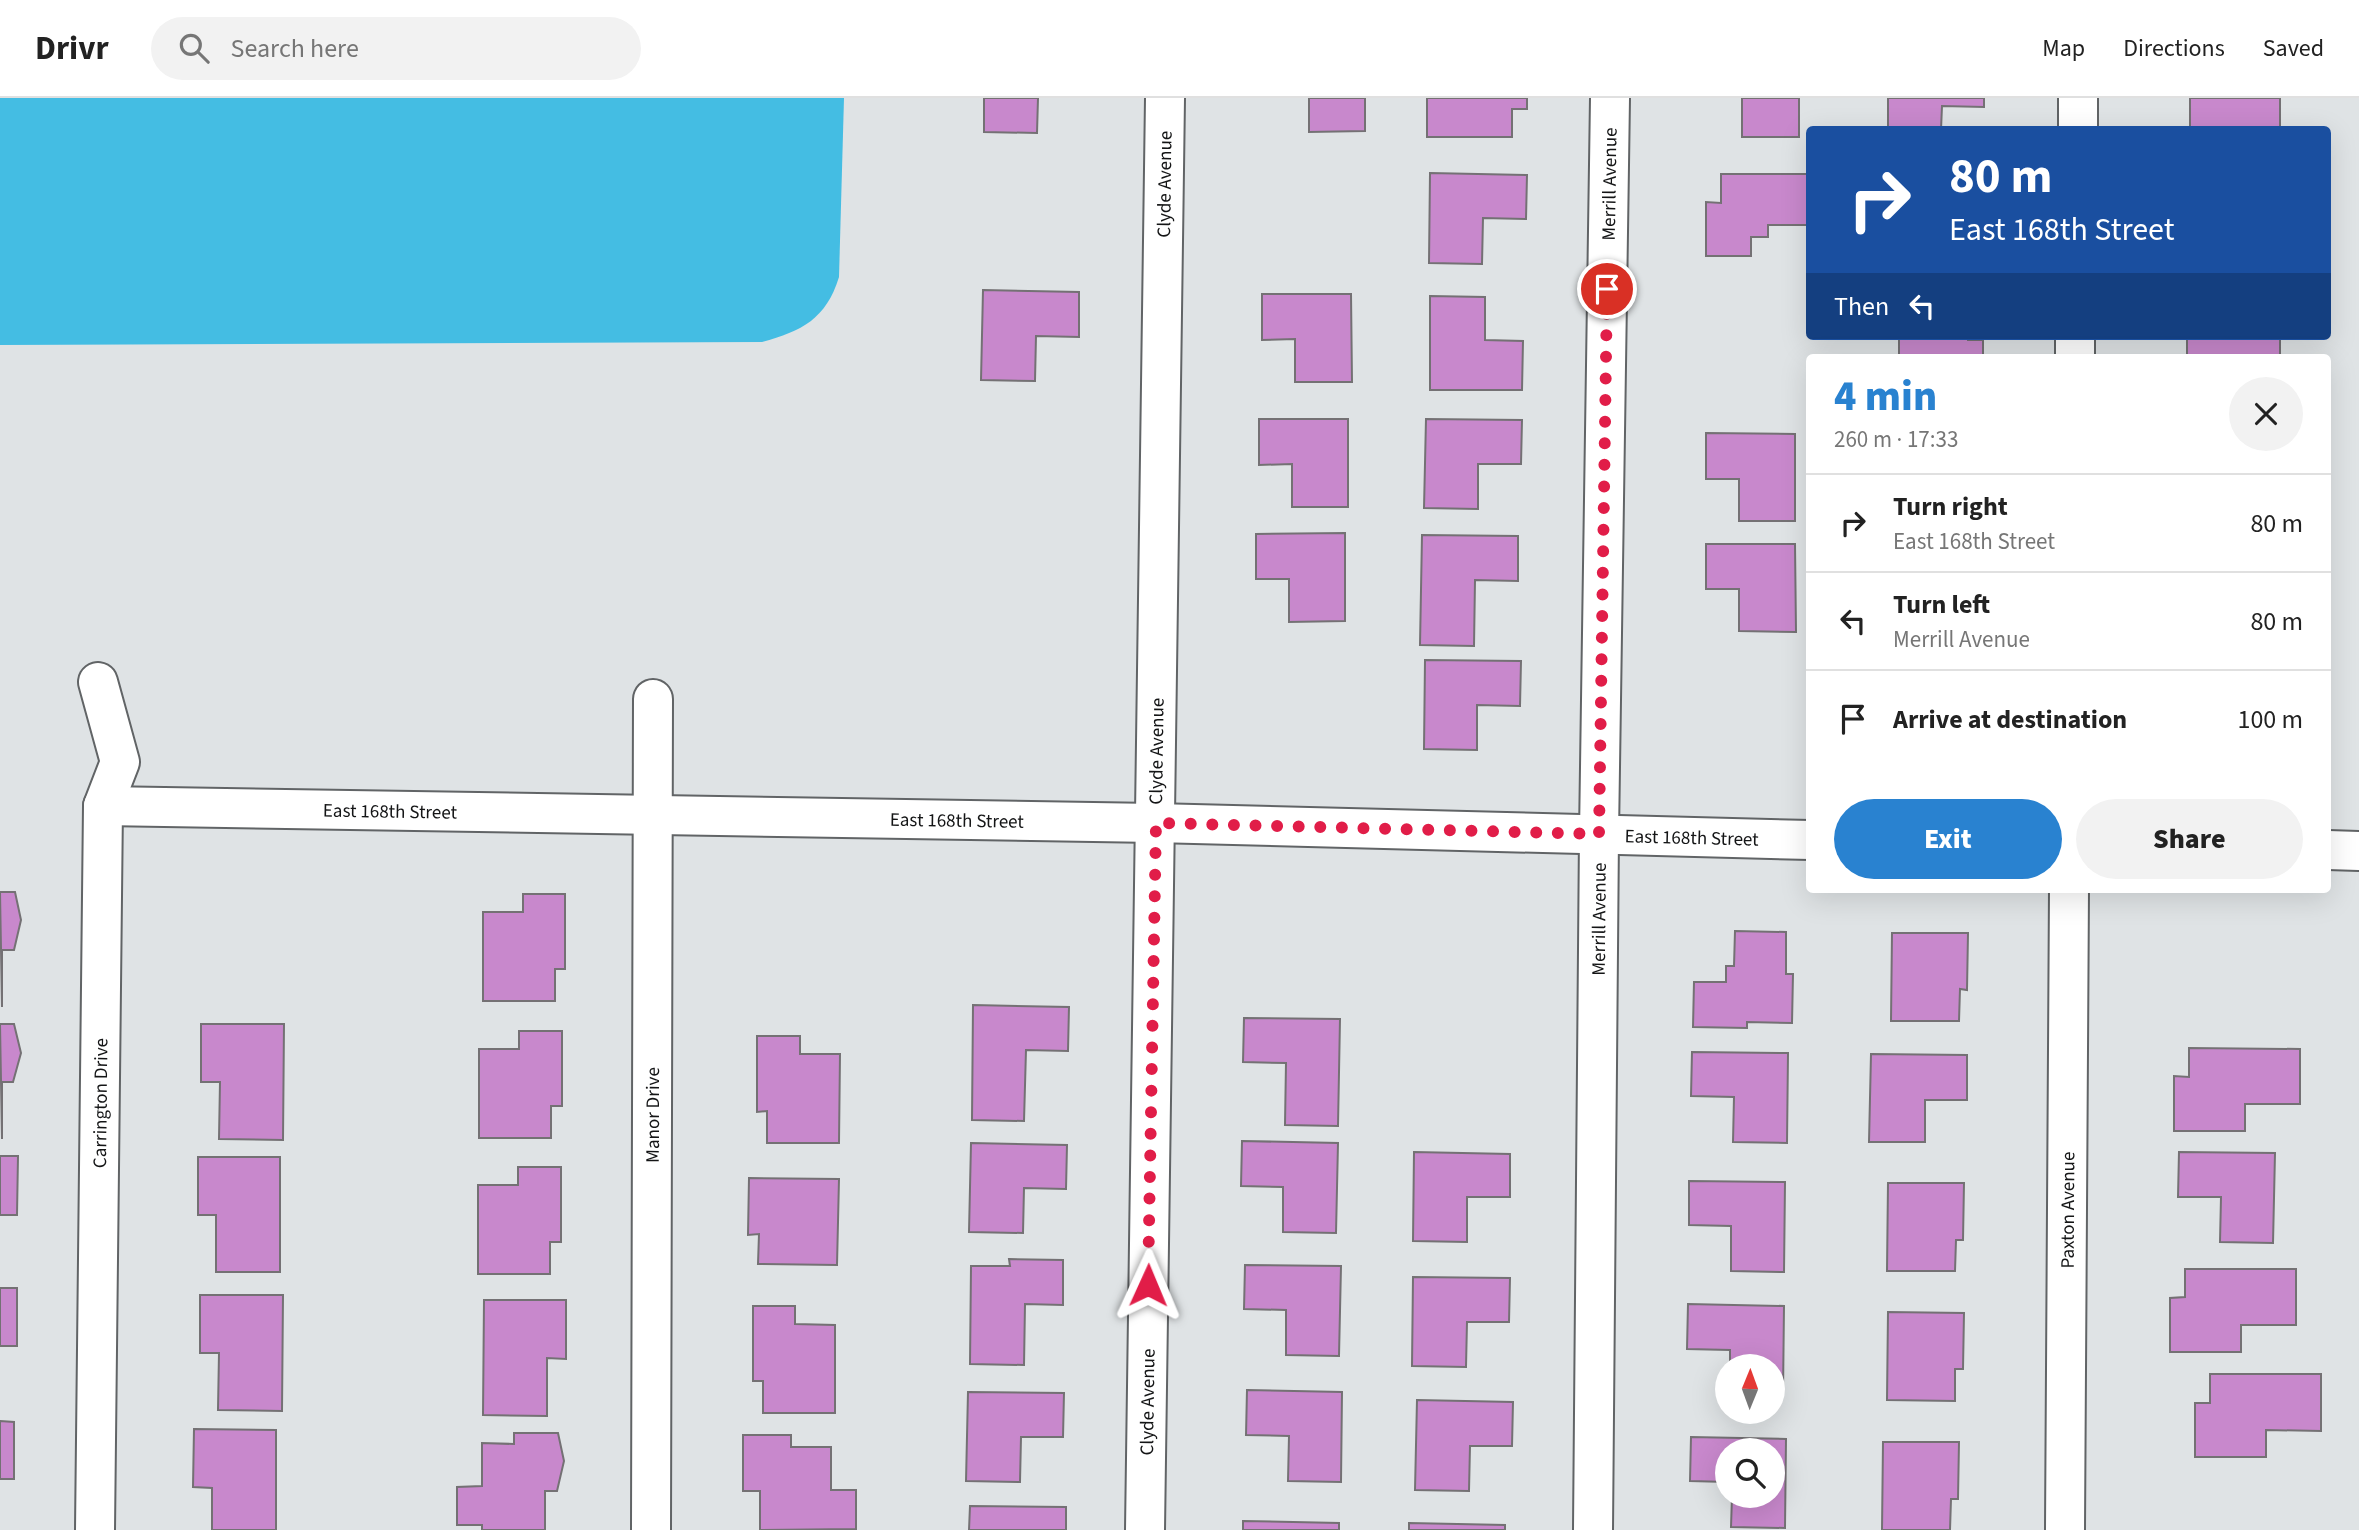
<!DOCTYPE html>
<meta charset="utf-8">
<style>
:root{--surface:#fff;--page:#f2f2f2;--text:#222;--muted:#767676;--line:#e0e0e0;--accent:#2982d0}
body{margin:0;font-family:"Source Sans 3",sans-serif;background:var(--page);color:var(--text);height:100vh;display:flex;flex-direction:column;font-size:26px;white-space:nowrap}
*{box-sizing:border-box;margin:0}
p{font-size:23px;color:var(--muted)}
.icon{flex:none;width:38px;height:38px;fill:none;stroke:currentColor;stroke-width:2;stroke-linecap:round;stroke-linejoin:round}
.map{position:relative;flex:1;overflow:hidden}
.drawer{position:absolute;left:1806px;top:256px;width:525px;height:539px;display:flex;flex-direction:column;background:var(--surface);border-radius:7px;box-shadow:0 7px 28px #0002}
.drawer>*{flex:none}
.guide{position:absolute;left:1806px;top:28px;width:525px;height:214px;border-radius:7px;box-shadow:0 7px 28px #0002;background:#1a4fa0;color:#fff;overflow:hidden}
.needle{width:46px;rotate:1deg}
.buttons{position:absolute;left:1715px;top:1256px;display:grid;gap:14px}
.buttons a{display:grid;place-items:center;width:70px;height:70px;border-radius:50%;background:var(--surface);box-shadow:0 7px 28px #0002;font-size:35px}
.pin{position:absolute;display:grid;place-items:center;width:60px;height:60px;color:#fff;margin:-30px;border:4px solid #fff;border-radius:50%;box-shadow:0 2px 7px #0007}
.me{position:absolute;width:77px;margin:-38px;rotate:1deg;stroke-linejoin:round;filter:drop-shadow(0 0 5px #0008)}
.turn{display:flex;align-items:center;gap:24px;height:147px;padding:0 28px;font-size:32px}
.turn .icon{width:91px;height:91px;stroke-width:2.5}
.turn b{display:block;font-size:49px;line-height:60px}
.then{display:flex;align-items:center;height:66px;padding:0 28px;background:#0003;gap:14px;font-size:26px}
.round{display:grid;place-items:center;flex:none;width:74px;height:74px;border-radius:37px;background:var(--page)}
.overview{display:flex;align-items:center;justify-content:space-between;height:119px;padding:0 28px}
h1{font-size:42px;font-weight:800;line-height:52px;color:var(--accent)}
.cta{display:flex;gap:14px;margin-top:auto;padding:14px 28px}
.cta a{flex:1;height:80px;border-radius:42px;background:var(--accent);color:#fff;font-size:28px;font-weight:800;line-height:80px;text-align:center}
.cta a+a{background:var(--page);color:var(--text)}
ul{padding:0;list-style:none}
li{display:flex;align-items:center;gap:21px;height:98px;padding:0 28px;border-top:2px solid var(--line)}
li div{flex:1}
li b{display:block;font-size:26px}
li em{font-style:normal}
header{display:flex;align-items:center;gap:42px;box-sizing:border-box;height:98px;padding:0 35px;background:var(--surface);border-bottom:2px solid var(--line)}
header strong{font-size:33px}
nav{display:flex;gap:38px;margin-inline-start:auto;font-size:24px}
.search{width:490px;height:63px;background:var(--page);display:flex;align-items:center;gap:18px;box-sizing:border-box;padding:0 24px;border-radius:38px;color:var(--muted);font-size:26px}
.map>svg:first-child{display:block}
</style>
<header>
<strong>Drivr</strong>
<div class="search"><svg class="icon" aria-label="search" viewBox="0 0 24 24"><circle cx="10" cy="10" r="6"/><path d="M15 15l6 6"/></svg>Search here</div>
<nav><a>Map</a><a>Directions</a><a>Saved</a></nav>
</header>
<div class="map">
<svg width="2359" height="1432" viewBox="0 0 2359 1432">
<rect width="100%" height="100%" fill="#dfe3e5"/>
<path fill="#44bde3" d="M 0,0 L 844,0 L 839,179 C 826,221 802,233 762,244 L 0,247 Z"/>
<path fill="#c888cc" stroke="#747174" stroke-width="2" d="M 984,0 L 1038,0 L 1037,35 L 984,34 Z
M 1309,0 L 1365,0 L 1365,33 L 1309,34 Z
M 1427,0 L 1527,0 L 1527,11 L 1512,11 L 1512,39 L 1427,39 Z
M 1742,0 L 1799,0 L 1799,39 L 1742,39 Z
M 1888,0 L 1984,0 L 1984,9 L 1942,8 L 1941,32 L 1888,32 Z
M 2190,0 L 2280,0 L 2280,32 L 2190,32 Z
M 1430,75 L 1527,77 L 1526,121 L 1483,120 L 1482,166 L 1429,165 Z
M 1721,76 L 1810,76 L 1810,127 L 1768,127 L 1768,139 L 1751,139 L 1751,158 L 1706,158 L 1706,104 L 1721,105 Z
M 983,192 L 1079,194 L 1079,239 L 1036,238 L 1035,283 L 981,282 Z
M 1262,196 L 1351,196 L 1352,284 L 1295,284 L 1295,241 L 1262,242 Z
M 1430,198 L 1485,199 L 1485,242 L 1523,243 L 1522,292 L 1430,292 Z
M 1899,238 L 1968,238 L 1968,242 L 1983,242 L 1983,259 L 1899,259 Z
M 2187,238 L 2280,238 L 2280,259 L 2187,259 Z
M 1259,321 L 1348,321 L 1348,409 L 1292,409 L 1292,366 L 1259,367 Z
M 1426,321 L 1522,322 L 1521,366 L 1478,366 L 1478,411 L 1424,410 Z
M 1706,335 L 1795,336 L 1795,423 L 1739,423 L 1739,381 L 1706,381 Z
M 1345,435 L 1345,523 L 1289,524 L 1289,481 L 1256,481 L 1256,436 Z
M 1422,437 L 1518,438 L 1518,483 L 1475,482 L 1474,548 L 1420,547 Z
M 1706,446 L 1795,446 L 1796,534 L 1739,533 L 1739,491 L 1706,491 Z
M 1425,562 L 1521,563 L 1520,608 L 1477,607 L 1477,652 L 1424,651 Z
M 0,794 L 15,794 L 21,822 L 14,852 L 2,852 L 2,909 Z
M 523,796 L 565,796 L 565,871 L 555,871 L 555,903 L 483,903 L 483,814 L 523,814 Z
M 1735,833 L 1786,834 L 1786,876 L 1793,876 L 1792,925 L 1747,924 L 1747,930 L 1693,929 L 1694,884 L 1726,884 L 1726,868 L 1734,868 Z
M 1892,835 L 1968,835 L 1967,892 L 1960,891 L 1959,923 L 1891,923 Z
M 973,907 L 1069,909 L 1068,953 L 1026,952 L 1024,1023 L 972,1022 Z
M 1244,920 L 1340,921 L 1338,1028 L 1285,1027 L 1286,965 L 1243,964 Z
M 0,926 L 14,926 L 21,955 L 13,984 L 2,984 L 2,1041 Z
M 201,926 L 284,926 L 283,1042 L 219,1041 L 220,984 L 201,984 Z
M 519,933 L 562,933 L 562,1008 L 551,1008 L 551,1040 L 479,1040 L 479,951 L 519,951 Z
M 757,938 L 800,938 L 800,956 L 840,956 L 839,1045 L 767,1045 L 767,1013 L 757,1014 Z
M 2189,950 L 2300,951 L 2300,1006 L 2245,1006 L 2245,1033 L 2174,1033 L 2174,978 L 2189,979 Z
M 1692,954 L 1788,955 L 1787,1045 L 1733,1044 L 1734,999 L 1691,998 Z
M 1871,956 L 1967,957 L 1967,1002 L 1925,1002 L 1925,1044 L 1869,1044 Z
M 1242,1043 L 1338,1045 L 1336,1135 L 1283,1134 L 1283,1089 L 1241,1088 Z
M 971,1045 L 1067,1047 L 1066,1091 L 1024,1090 L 1023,1135 L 969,1134 Z
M 1414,1054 L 1510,1056 L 1510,1099 L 1467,1099 L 1467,1144 L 1413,1143 Z
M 2179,1054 L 2275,1055 L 2273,1145 L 2220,1144 L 2221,1099 L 2178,1099 Z
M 0,1058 L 18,1058 L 17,1117 L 0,1117 Z
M 198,1059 L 280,1059 L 280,1174 L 216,1174 L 216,1117 L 198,1117 Z
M 518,1069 L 561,1069 L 561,1144 L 550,1144 L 550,1176 L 478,1176 L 478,1087 L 518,1087 Z
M 749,1080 L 839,1081 L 837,1167 L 758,1166 L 759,1136 L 748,1137 Z
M 1689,1083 L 1785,1084 L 1784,1174 L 1731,1173 L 1731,1128 L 1689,1127 Z
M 1888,1085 L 1964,1085 L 1963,1142 L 1956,1142 L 1955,1173 L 1887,1173 Z
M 1009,1161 L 1063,1162 L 1063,1207 L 1025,1206 L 1024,1267 L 970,1266 L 971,1168 L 1010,1168 Z
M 1245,1167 L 1341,1168 L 1339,1258 L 1286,1257 L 1286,1212 L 1244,1211 Z
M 2185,1171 L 2296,1171 L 2296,1227 L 2241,1227 L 2241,1254 L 2170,1254 L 2170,1200 L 2185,1199 Z
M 1413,1179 L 1510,1180 L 1509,1224 L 1467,1224 L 1466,1269 L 1412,1268 Z
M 0,1190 L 17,1190 L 17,1248 L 0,1248 Z
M 200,1197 L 283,1197 L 282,1313 L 218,1312 L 219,1255 L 200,1255 Z
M 484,1202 L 566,1202 L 566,1261 L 547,1260 L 547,1318 L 483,1317 Z
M 1688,1206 L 1784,1208 L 1783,1297 L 1773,1297 L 1773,1269 L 1730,1269 L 1730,1252 L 1687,1251 Z
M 753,1208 L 795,1208 L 795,1226 L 835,1227 L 835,1315 L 763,1315 L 763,1283 L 753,1283 Z
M 1888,1214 L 1964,1215 L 1963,1271 L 1955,1271 L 1955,1303 L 1887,1302 Z
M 2210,1276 L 2321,1276 L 2321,1333 L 2266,1332 L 2266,1359 L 2195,1359 L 2195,1305 L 2210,1305 Z
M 1247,1292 L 1342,1294 L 1341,1384 L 1288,1383 L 1289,1338 L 1246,1337 Z
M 968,1294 L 1064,1295 L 1063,1339 L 1021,1339 L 1020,1384 L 966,1383 Z
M 1417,1302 L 1513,1304 L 1512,1348 L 1470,1348 L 1469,1393 L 1415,1392 Z
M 0,1323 L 14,1324 L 14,1381 L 0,1381 Z
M 194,1331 L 276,1332 L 276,1432 L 212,1432 L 212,1390 L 193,1389 Z
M 514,1335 L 558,1335 L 564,1363 L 557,1393 L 545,1393 L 545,1432 L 482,1432 L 482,1427 L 457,1427 L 457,1389 L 482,1388 L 482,1345 L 514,1346 Z
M 743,1337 L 791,1337 L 791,1349 L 831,1349 L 831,1392 L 856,1392 L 856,1431 L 760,1432 L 760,1393 L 743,1393 Z
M 1691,1339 L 1786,1341 L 1785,1430 L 1731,1429 L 1732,1398 L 1773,1398 L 1773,1353 L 1727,1353 L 1727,1384 L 1690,1383 Z
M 1883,1344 L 1959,1344 L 1958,1401 L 1951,1401 L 1950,1432 L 1882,1432 Z
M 970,1408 L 1066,1409 L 1066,1432 L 969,1432 Z
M 1243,1423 L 1339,1425 L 1339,1432 L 1243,1432 Z
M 1409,1425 L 1505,1427 L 1505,1432 L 1409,1432 Z"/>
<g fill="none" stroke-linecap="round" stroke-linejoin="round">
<g stroke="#616466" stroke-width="42">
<g id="street">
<path d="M 2078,32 L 2078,0"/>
<path d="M 2075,259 L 2075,238"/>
<path id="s1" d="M 103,708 L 1155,725 L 1810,742"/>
<path d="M 2328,752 L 2359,753"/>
<path id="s2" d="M 95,1432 L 103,708 L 120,664 L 98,584"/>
<path id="s3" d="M 651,1432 L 653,601"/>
<path id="s4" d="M 1145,1432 L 1165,0"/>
<path id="s5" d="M 1593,1432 L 1599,736 L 1610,0"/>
<path id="s6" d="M 2065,1432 L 2069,791"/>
</g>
</g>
<use href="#street" stroke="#fff" stroke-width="38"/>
</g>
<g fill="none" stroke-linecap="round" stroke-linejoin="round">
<path stroke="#e11d48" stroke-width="12" stroke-dasharray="0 21.6" d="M 1148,1187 L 1156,725 L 1599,736 L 1607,191"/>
</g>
<g text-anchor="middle" stroke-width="5" stroke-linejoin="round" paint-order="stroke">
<g font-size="19" fill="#141516" stroke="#fff">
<text dy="7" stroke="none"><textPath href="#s4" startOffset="1346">Clyde Avenue</textPath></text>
<text dy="7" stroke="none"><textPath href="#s5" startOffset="1346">Merrill Avenue</textPath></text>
<text dy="7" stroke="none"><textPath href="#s4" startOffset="779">Clyde Avenue</textPath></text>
<text dy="7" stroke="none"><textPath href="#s1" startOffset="287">East 168th Street</textPath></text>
<text dy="7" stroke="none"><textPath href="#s1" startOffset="854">East 168th Street</textPath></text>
<text dy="7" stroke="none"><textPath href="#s1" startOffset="1589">East 168th Street</textPath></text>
<text dy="7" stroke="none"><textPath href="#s5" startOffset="611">Merrill Avenue</textPath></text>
<text dy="7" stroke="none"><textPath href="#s2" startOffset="427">Carrington Drive</textPath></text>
<text dy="7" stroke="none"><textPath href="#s3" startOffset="415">Manor Drive</textPath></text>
<text dy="7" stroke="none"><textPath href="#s6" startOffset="320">Paxton Avenue</textPath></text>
<text dy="7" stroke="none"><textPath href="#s4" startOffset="128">Clyde Avenue</textPath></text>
</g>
</g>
</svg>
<div class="buttons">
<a><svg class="needle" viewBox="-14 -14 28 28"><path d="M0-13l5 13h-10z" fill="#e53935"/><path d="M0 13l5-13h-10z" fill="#767676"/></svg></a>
<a><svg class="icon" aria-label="search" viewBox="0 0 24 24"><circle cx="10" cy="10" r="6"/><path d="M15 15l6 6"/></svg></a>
</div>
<div class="pin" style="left:1607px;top:191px;background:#d93025"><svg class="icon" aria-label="arrive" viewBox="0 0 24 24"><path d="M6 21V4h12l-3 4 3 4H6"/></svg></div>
<svg class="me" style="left:1148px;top:1187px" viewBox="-20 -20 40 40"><path d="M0-17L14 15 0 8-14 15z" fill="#e11d48" stroke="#fff" stroke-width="4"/></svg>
<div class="guide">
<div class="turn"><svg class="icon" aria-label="right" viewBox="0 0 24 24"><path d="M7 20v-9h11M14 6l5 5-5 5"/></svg><div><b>80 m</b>East 168th Street</div></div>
<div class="then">Then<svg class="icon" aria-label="left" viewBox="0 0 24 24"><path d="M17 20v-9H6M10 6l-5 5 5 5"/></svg></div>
</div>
<section class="drawer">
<div class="overview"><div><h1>4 min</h1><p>260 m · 17:33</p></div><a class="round"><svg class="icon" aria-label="close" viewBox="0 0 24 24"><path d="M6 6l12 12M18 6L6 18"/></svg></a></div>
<ul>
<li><svg class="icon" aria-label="right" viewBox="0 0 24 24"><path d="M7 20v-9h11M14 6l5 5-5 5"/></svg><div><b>Turn right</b><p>East 168th Street</p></div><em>80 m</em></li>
<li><svg class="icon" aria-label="left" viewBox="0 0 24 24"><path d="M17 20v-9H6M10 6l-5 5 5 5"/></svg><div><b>Turn left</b><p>Merrill Avenue</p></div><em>80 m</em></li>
<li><svg class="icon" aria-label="arrive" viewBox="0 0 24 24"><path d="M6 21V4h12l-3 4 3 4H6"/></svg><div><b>Arrive at destination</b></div><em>100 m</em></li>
</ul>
<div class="cta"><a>Exit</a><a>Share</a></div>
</section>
</div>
